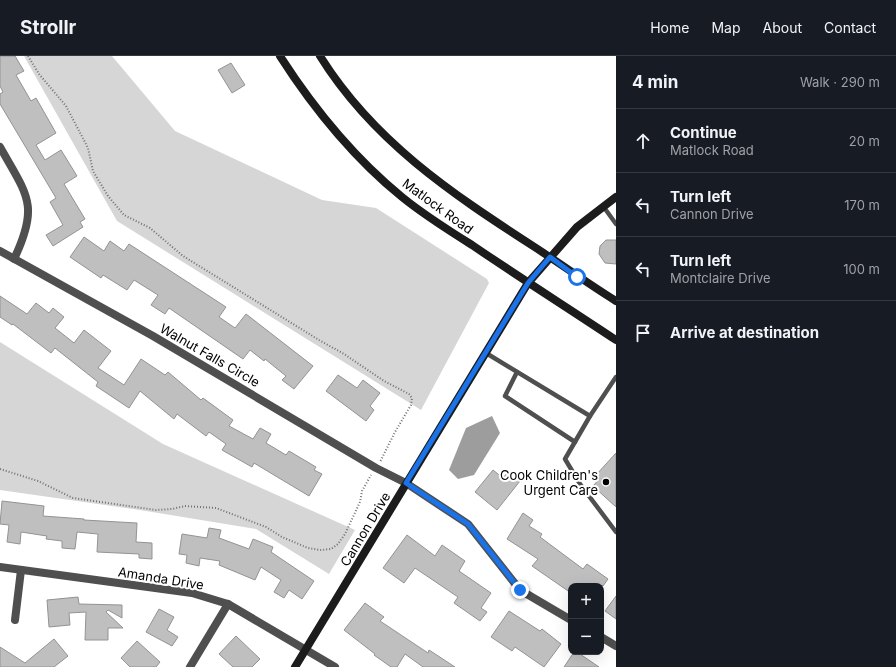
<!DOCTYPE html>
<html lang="en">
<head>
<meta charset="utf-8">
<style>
  :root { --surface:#171b24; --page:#242831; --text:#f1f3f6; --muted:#9ea1a6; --line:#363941 }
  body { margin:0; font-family:Inter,sans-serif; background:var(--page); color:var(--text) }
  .controls { position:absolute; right:12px; bottom:12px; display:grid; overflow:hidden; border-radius:8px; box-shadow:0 4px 16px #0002 }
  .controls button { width:36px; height:36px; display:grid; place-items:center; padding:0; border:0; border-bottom:1px solid var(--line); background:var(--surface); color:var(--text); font:20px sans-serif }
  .stop { position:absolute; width:12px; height:12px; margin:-9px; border:3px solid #1a73e8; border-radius:50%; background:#fff }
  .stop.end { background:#1a73e8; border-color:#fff; box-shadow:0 1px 4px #0008 }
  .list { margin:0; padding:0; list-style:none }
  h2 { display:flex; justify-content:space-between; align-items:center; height:52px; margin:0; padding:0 16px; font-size:17px }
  h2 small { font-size:13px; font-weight:400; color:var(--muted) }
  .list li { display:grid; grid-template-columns:26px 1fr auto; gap:12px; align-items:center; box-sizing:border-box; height:64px; padding:0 16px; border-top:1px solid var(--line) }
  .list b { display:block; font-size:15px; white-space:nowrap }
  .list p { margin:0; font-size:13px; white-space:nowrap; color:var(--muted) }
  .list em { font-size:13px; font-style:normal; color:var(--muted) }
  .icon { flex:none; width:22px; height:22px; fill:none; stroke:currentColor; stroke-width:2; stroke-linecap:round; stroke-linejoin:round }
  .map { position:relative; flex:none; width:616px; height:611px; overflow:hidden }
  header { display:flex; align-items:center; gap:24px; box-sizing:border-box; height:56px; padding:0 20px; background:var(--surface); border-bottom:1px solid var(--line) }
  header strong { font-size:19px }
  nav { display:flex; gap:22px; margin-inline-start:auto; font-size:14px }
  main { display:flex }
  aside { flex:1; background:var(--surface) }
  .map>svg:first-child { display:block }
  .green { fill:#d6d6d6 }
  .water { fill:#9d9d9d }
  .building { fill:#bfbfbf; stroke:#939393 }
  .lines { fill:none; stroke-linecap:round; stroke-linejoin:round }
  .path { stroke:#717171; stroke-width:2; stroke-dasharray:1 2; stroke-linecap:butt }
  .lane { stroke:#4f4f4f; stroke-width:4.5 }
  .street { stroke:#4f4f4f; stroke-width:8 }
  .secondary { stroke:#1c1c1c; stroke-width:8 }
  .route { stroke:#1a73e8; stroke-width:5 }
  .poi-dot { fill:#000; stroke:#fff; stroke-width:1.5 }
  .labels { text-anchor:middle; stroke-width:4; stroke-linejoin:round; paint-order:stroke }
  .street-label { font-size:13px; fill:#000; stroke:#fff }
  .poi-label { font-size:13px; fill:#000; stroke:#fff; text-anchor:end }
</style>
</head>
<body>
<header>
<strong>Strollr</strong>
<nav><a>Home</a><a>Map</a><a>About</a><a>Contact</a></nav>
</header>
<main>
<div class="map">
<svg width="616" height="611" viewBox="0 0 616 611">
  <rect width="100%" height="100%" fill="#fff"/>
  <g class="green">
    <path d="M24,0h88l63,75 147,69 54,8 111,71 2,4 -68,127 -304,-189z"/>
    <path d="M0,286l163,102 192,86 -26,44 -73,-45 -116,-19 -140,-20z"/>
  </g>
  <path class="water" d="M492,360l8,17 -26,42 -16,4 -9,-9 17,-42z"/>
  <g class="building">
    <path d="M0,0h15l9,15 -8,4 15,26 5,-3 20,35 -20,12 9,15 16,-10 16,26 -13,8 21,35 -5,3 3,5 -30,19 -7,-11 17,-10 -13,-23 6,-4 -56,-94v-10l3,-2 -3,-6z"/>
    <path d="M231,7l14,22 -13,8 -14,-23z"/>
    <path d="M84,181l20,14 6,-10 14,10 5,-7 97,63 -7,10 16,11 11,-14 67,52 -19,23 -12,-9 4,-4 -21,-17 -1,2 -14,-11 -7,9 -74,-51 -4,6 -14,-9 7,-10 -24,-15 -7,10 -24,-15 -2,3 -31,-21z"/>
    <path d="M606,184h10v24l-11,-1 -6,-9 1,-8z"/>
    <path d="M0,240l27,18 9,-11 13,10 4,-5 11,9 -9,11 19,15 10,-13 27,21 -13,17 26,17 17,-26 24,16 3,-3 33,28 2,-2 30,22 -4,6 24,13 7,-11 11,6 -5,9 20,12 3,-4 27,16 -2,3 8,4 -13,22 -55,-33 -2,4 -30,-17 4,-6 -17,-12 -3,4 -29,-22 -3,5 -34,-28 -11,17 -33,-22 2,-4 -43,-34 -4,5 -38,-29 -1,1 -12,-8z"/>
    <path d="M338,319l19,13 6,-8 17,13 -10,13 4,4 -8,11 -40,-30z"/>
    <path d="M616,397v54l-23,-21 7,-8 -4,-3z"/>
    <path d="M493,414l10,8 5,-6 12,9 -23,29 -22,-18z"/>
    <path d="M2,445l42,5 -1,10 41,3v1l53,3 -1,19 16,1v16l-13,-1v-4l-42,-2 1,-18 -21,-2 -2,17 -13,-1v-7l-16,-2 1,-3 -26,-4 -1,12 -13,-2 2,-17 -9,-1z"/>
    <path d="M523,457l10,7 -4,6 13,8 -2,3 43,32 4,-5 21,15 -5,7h-32v7l-39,-27 6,-7 -31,-20z"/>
    <path d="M209,472l12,2 -2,8 30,11 4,-10 20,8 -2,5 43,29 -12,18 -13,-9 -5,8 -10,-6 7,-12 -20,-13 -6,13 -36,-15 1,-4 -20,-3 -1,8 -13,-3 1,-8 -8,-1 3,-20 25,4z"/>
    <path d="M407,479l28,21 7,-11 23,16 -6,10 32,22 -10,15 6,4 -7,9 -26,-18 4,-6 -43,-29 -11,15 -21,-15z"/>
    <path d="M616,540v23l-11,-8z"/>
    <path d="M78,541l1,7 43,1v13l-14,-8 -2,2 17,16h-15v12h-23l1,-28 -17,1 1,12 -21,2 -2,-27z"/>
    <path d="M365,547l19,14 -4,4 48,32 1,-3 26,17h-32l-18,-13 -8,13h-6l-17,-12 1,-1 -31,-24z"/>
    <path d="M159,553l15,8 -7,13 11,7 -6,9 -26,-14z"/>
    <path d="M509,555l31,20 2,-2 19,15 -17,23 -29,-20 -3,4 -21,-14z"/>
    <path d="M236,580l24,23 -8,8h-19l-14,-13z"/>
    <path d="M54,583l14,17 -14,11h-54v-20l25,16z"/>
    <path d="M137,585l23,21 -4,5h-26l-9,-9z"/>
    <path d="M574,596h3l22,15h-35z"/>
  </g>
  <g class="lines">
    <g class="path">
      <path d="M28,0l11,18 27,32 22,42 5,23 15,25 16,19 26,13 33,28 136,84 25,14 40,27 25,13 3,4 -1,7 -16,27 -15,30"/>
      <path d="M0,413l38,12 35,17 83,12 16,-1 13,-3 31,2 50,19 16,10 26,11 12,2 11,-1 7,-5 7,-10 15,-32 2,-11 9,-16"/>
    </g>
    <g class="lane">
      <path d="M603,150l13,18"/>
      <path d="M486,297l104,63 26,-39"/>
      <path d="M517,316l-12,24 70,46"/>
      <path d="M590,360l-25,43 15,25 36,48"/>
    </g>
    <g class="street">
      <path d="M0,91c27,48 40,58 14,112"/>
      <path d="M0,195l153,85 223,132 30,15 62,41 52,66 51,30"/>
      <path d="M0,511l192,26 36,11 107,63"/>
      <path d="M15,564l6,-50"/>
      <path d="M601,581l15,9"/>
      <path d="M190,611l38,-63"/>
    </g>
    <g class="secondary">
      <path d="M280,0c34,53 73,101 122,141 22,18 46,33 70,48 47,32 96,63 144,95"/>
      <path d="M320,0c53,85 131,137 213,190 28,18 54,37 83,55"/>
      <path d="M295,611l233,-384 49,-56 39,-30"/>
    </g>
  </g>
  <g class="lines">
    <path class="route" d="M520,534l-52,-66 -62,-41 122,-200 22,-26 27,20"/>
  </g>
  <circle class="poi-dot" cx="606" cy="426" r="4"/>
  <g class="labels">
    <g class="street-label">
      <text transform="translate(438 150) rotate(36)" y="5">Matlock Road</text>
      <text transform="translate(210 299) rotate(30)" y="5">Walnut Falls Circle</text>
      <text transform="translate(365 473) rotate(-59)" y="5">Cannon Drive</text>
      <text transform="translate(161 522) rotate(9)" y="5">Amanda Drive</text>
    </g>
    <g class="poi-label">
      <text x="598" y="424">Cook Children's<tspan x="598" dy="15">Urgent Care</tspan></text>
    </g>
  </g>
</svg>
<div class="controls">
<button>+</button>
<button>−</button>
</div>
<div class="stop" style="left:577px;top:221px"></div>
<div class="stop end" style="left:520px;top:534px"></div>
</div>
<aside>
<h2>4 min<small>Walk · 290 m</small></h2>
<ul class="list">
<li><svg class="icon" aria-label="ahead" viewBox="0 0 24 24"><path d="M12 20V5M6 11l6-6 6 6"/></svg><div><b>Continue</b><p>Matlock Road</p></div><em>20 m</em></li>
<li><svg class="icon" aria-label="left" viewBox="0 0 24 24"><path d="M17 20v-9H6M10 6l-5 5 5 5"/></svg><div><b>Turn left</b><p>Cannon Drive</p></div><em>170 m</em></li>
<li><svg class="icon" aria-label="left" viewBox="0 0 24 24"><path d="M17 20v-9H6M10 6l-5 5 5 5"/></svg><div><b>Turn left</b><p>Montclaire Drive</p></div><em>100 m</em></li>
<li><svg class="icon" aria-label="arrive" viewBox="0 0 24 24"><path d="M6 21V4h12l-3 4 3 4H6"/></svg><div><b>Arrive at destination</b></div></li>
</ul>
</aside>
</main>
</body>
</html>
